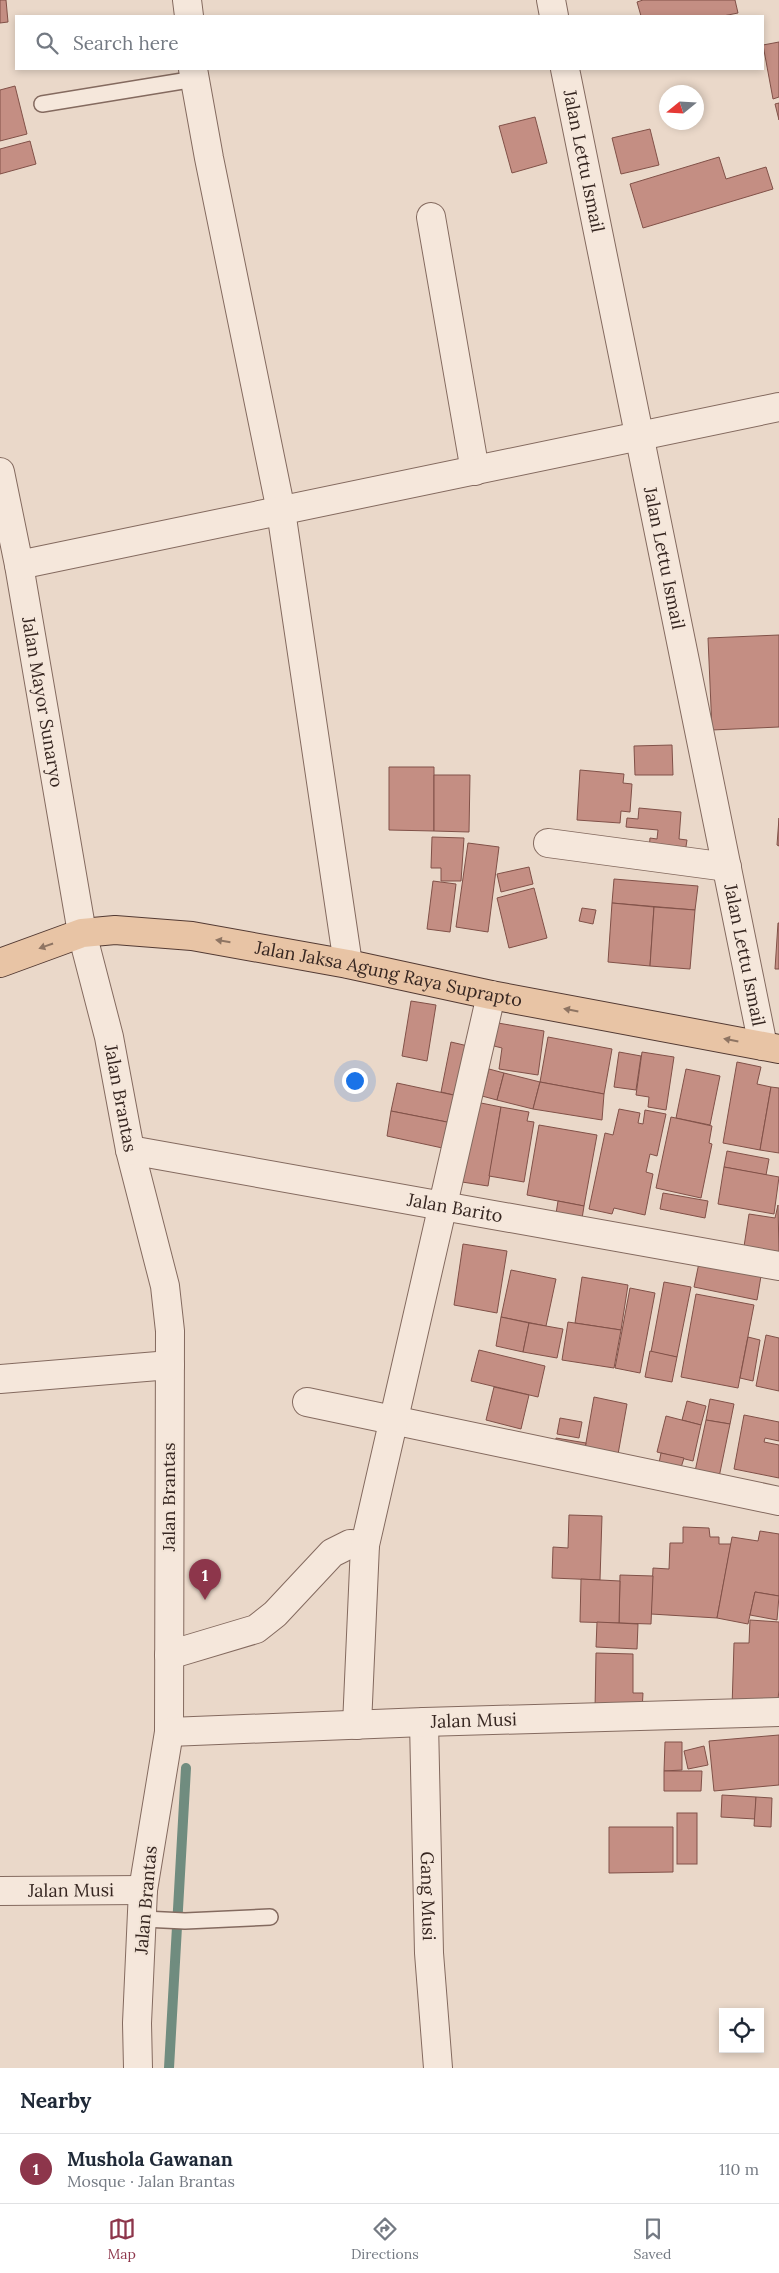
<!DOCTYPE html>
<html lang="en">
<head>
<meta charset="utf-8">
<style>
  :root { --surface:#fff; --page:#f2f2f3; --text:#1f2937; --muted:#747a83; --line:#e0e1e3; --accent:#8d364b }
  body { margin:0; font-family:Lora,serif; background:var(--page); color:var(--text) }
  .controls { position:absolute; right:15px; bottom:15px; display:grid; overflow:hidden; border-radius:0px; box-shadow:0 2px 8px #0003 }
  .controls button { width:45px; height:45px; display:grid; place-items:center; padding:0; border:0; border-bottom:1px solid var(--line); background:var(--surface); color:var(--text); font:25px sans-serif }
  .compass { position:absolute; left:659px; top:85px; width:45px; height:45px; border-radius:50%; background:var(--surface); box-shadow:0 2px 8px #0003; rotate:252deg }
  .you { position:absolute; left:354px; top:1080px; width:18px; height:18px; margin:-12px; border:4px solid #fff; border-radius:50%; background:#1a73e8; box-shadow:0 0 0 8px #1a73e833 }
  .badge { display:grid; place-items:center; width:32px; height:32px; border-radius:50%; background:var(--accent); color:#fff; font-size:16px; font-weight:700 }
  .pin { position:absolute; translate:-50% -41px; filter:drop-shadow(0 1px 2px #0008) }
  .pin::after { content:''; position:absolute; top:26px; width:18px; height:15px; background:inherit; clip-path:polygon(0 0,100% 0,50% 100%) }
  .list { margin:0; padding:0; list-style:none }
  h2 { display:flex; justify-content:space-between; align-items:center; height:65px; margin:0; padding:0 20px; font-size:21px }
  h2 small { font-size:16px; font-weight:400; color:var(--muted) }
  .list li { display:grid; grid-template-columns:32px 1fr auto; gap:15px; align-items:center; box-sizing:border-box; height:70px; padding:0 20px; border-top:1px solid var(--line) }
  .list b { display:block; font-size:19px; white-space:nowrap }
  .list p { margin:0; font-size:16px; white-space:nowrap; color:var(--muted) }
  .list em { font-size:16px; font-style:normal; color:var(--muted) }
  .icon { flex:none; width:28px; height:28px; fill:none; stroke:currentColor; stroke-width:2; stroke-linecap:round; stroke-linejoin:round }
  .map { position:relative; flex:none; width:779px; height:2068px; overflow:hidden }
  .search { position:absolute; background:var(--surface); box-shadow:0 2px 8px #0003; left:15px; right:15px; top:15px; height:55px; display:flex; align-items:center; gap:12px; box-sizing:border-box; padding:0 18px; border-radius:0px; color:var(--muted); font-size:19px }
  .sheet { height:135px; background:var(--surface) }
  nav { display:flex; justify-content:space-around; align-items:center; box-sizing:border-box; height:70px; border-top:1px solid var(--line); background:var(--surface); font-size:14px; color:var(--muted) }
  nav a { display:grid; justify-items:center; gap:2px }
  nav .on { color:var(--accent) }
  .map>svg:first-child { display:block }
  .lines { fill:none; stroke-linecap:round; stroke-linejoin:round }
  .stream { stroke:#708c7f; stroke-width:10 }
  .building { fill:#c48e83; stroke:#815148 }
  .service-casing { stroke:#846a5f; stroke-width:18 }
  .minor-casing { stroke:#846a5f; stroke-width:30 }
  .primary-casing { stroke:#533a33; stroke-width:30 }
  .service { stroke:#f5e7db; stroke-width:15 }
  .minor { stroke:#f5e7db; stroke-width:28 }
  .primary { stroke:#e8c4a5; stroke-width:28 }
  .oneway { fill:#8f7563 }
  .labels { text-anchor:middle; stroke-width:4; stroke-linejoin:round; paint-order:stroke }
  .street-label { font-size:18px; fill:#362621; stroke:#f2e4d7 }
</style>
</head>
<body>
<div class="map">
<svg width="779" height="2068" viewBox="0 0 779 2068">
  <rect width="100%" height="100%" fill="#ead8c9"/>
  <g class="lines">
    <path class="stream" d="M169,2068l17,-300"/>
  </g>
  <g class="building">
    <path d="M0,0h6l2,22 -8,1z"/>
    <path d="M643,0h92l3,13 -15,3h-82l-4,-14z"/>
    <path d="M779,42v55l-6,2 -10,-54z"/>
    <path d="M15,86l12,48 -27,7v-51z"/>
    <path d="M779,103v17l-4,-16z"/>
    <path d="M535,117l12,46 -35,10 -13,-47z"/>
    <path d="M650,129l9,36 -38,9 -9,-36z"/>
    <path d="M30,141l6,23 -36,10v-25z"/>
    <path d="M719,157l7,22 40,-12 7,22 -130,39 -13,-44z"/>
    <path d="M779,635v92l-67,3 -4,-92z"/>
    <path d="M672,745l1,30h-38l-1,-29z"/>
    <path d="M389,767h45v64l-45,-1z"/>
    <path d="M580,770l44,4 -1,9 9,1 -2,28 -9,-1 -1,12 -43,-3z"/>
    <path d="M434,775h36l-1,57 -35,-1z"/>
    <path d="M639,808l42,4 -2,27 8,1 -2,13 -36,-3 1,-12 7,1 1,-9 -32,-3 1,-9 11,1z"/>
    <path d="M779,818v28l-2,-1z"/>
    <path d="M432,837l32,1 -3,43h-20v-13h-10z"/>
    <path d="M468,843l31,4 -11,85 -32,-5z"/>
    <path d="M529,867l4,17 -32,8 -4,-18z"/>
    <path d="M614,879l84,7 -3,24 -83,-7z"/>
    <path d="M433,881l23,3 -6,48 -23,-3z"/>
    <path d="M534,888l13,50 -38,10 -12,-50z"/>
    <path d="M612,903l42,4 -4,59 -42,-4z"/>
    <path d="M654,907l41,3 -5,59 -40,-3z"/>
    <path d="M582,908l14,2 -3,14 -14,-3z"/>
    <path d="M778,923h1v46h-4z"/>
    <path d="M411,1001l25,4 -9,56 -25,-5z"/>
    <path d="M498,1023l46,8 -6,44 -39,-6 3,-21 -8,-2z"/>
    <path d="M548,1037l64,12 -8,45 -64,-12z"/>
    <path d="M451,1042l17,4 -10,50 -17,-4z"/>
    <path d="M619,1052l22,4 -5,34 -22,-3z"/>
    <path d="M642,1052l32,5 -8,53 -18,-3 1,-10 -13,-2z"/>
    <path d="M737,1062l24,5 -4,17 14,3 -11,63 -37,-7z"/>
    <path d="M489,1069l15,4 -7,27 -15,-4z"/>
    <path d="M686,1069l34,7 -10,49 -34,-7z"/>
    <path d="M504,1073l36,9 -7,27 -36,-9z"/>
    <path d="M540,1082l64,12 -2,26 -69,-11z"/>
    <path d="M397,1083l61,13 -6,27 -61,-12z"/>
    <path d="M771,1087l8,1v65l-19,-3z"/>
    <path d="M476,1102l25,5 -13,79 -26,-4z"/>
    <path d="M501,1107l28,5 -2,9 7,1 -10,60 -35,-6z"/>
    <path d="M619,1109l21,4 -2,10 5,1 2,-14 21,4 -9,42 -7,-2 -4,18 7,2 -8,41 -31,-7 -2,6 -23,-5 16,-76 8,2z"/>
    <path d="M391,1111l61,12 -5,26 -60,-13z"/>
    <path d="M671,1117l41,9 -3,17 3,1 -11,54 -45,-10z"/>
    <path d="M539,1125l58,10 -13,71 -57,-11z"/>
    <path d="M727,1151l42,8 -3,16 -42,-8z"/>
    <path d="M724,1167l55,10 -5,37 -56,-10z"/>
    <path d="M663,1193l45,8 -3,17 -45,-9z"/>
    <path d="M558,1201l26,5 -3,19 -26,-5z"/>
    <path d="M778,1205l1,47 -13,-2 -1,7 -22,-4 6,-39 26,4z"/>
    <path d="M463,1244l44,7 -10,62 -43,-8z"/>
    <path d="M700,1258l62,12 -5,30 -63,-13z"/>
    <path d="M511,1270l45,9 -10,47 -45,-9z"/>
    <path d="M582,1277l46,8 -7,45 -46,-7z"/>
    <path d="M664,1282l27,5 -14,70 -26,-5z"/>
    <path d="M630,1288l25,5 -15,80 -25,-5z"/>
    <path d="M696,1294l58,11 -16,83 -57,-11z"/>
    <path d="M501,1317l28,6 -6,29 -27,-6z"/>
    <path d="M568,1322l53,8 -7,38 -52,-8z"/>
    <path d="M529,1323l34,6 -6,29 -34,-6z"/>
    <path d="M766,1335l13,3v53l-23,-5z"/>
    <path d="M748,1337l12,3 -7,41 -13,-3z"/>
    <path d="M479,1350l66,16 -7,31 -67,-16z"/>
    <path d="M650,1351l27,6 -5,25 -27,-5z"/>
    <path d="M494,1387l35,8 -8,34 -35,-9z"/>
    <path d="M594,1397l33,7 -10,56 -33,-6z"/>
    <path d="M710,1399l24,5 -4,20 -24,-4z"/>
    <path d="M687,1401l19,5 -5,19 -19,-5z"/>
    <path d="M744,1415l35,7v19l-14,-3 -1,4 15,3v33l-45,-9z"/>
    <path d="M666,1416l35,9 -8,36 -36,-9z"/>
    <path d="M560,1418l22,4 -3,16 -22,-4z"/>
    <path d="M706,1420l24,4 -12,58 -24,-6z"/>
    <path d="M556,1438l30,5 -3,15 -30,-6z"/>
    <path d="M661,1453l23,5 -5,16 -21,-6z"/>
    <path d="M569,1515l33,1 -2,64 -48,-2 1,-31 15,1z"/>
    <path d="M683,1527l26,1 1,9h9v7h12l-14,74 -66,-4 2,-46 16,1 1,-26h13z"/>
    <path d="M760,1531l19,3v62l-24,-4 -7,32 -31,-6 15,-81 26,4z"/>
    <path d="M620,1575l33,1 -2,48 -32,-1z"/>
    <path d="M581,1579l39,2 -1,42 -39,-1z"/>
    <path d="M755,1592l24,4 -2,24 -27,-5z"/>
    <path d="M750,1620l29,2v68l-2,19 -45,-1 2,-65h15z"/>
    <path d="M597,1622l41,2 -1,25 -41,-2z"/>
    <path d="M596,1653l37,1v39h10l-1,18 -47,-1z"/>
    <path d="M779,1735v50l-65,6 -5,-50z"/>
    <path d="M665,1742h17v28l-18,1z"/>
    <path d="M704,1746l4,19 -20,4 -4,-18z"/>
    <path d="M664,1771h38l-1,20h-37z"/>
    <path d="M722,1795l34,2 -1,22 -34,-2z"/>
    <path d="M756,1797l16,1 -1,29 -17,-1z"/>
    <rect x="677" y="1813" width="20" height="51"/>
    <path d="M609,1827h64v45l-64,1z"/>
  </g>
  <g class="lines">
    <g class="service-casing">
      <g id="service">
        <path d="M42,104l153,-25"/>
        <path d="M143,1919l42,2 85,-4"/>
      </g>
    </g>
    <g class="minor-casing">
      <g id="minor">
        <path d="M187,0l2,16"/>
        <path d="M551,0l3,16"/>
        <path d="M193,69l16,89 72,353 67,453"/>
        <path id="s1" d="M565,69l198,977"/>
        <path d="M431,217l44,254"/>
        <path id="s2" d="M0,472l19,93 63,368 27,104 21,113 35,136 5,45 -1,401 -26,158 -6,133 1,45"/>
        <path d="M19,565l760,-158"/>
        <path d="M548,843l179,24"/>
        <path id="s3" d="M130,1150l649,116"/>
        <path d="M0,1379l170,-14"/>
        <path d="M307,1402l472,99"/>
        <path d="M169,1655l87,-26 19,-15 57,-61 18,-9 15,1"/>
        <path id="s4" d="M424,1722l5,231 9,115"/>
        <path d="M357,1725l8,-180 126,-550"/>
        <path id="s5" d="M169,1732l255,-10 355,-10"/>
        <path id="s6" d="M0,1891l143,-1"/>
      </g>
    </g>
    <g class="primary-casing">
      <g id="primary">
        <path id="s7" d="M0,963l82,-30 33,-3 77,6 156,28 143,31 288,54"/>
      </g>
    </g>
    <use href="#service" class="service"/>
    <use href="#minor" class="minor"/>
    <use href="#primary" class="primary"/>
  </g>
  <defs><path id="oneway-solid" d="M-6-.8H1V-3.2L6.5 0L1 3.2V.8H-6Z" transform="scale(1.25)"/></defs>
  <g class="oneway">
    <use href="#oneway-solid" transform="translate(223 941) rotate(-171)"/>
    <use href="#oneway-solid" transform="translate(46 946) rotate(161)"/>
    <use href="#oneway-solid" transform="translate(571 1010) rotate(-169)"/>
    <use href="#oneway-solid" transform="translate(731 1040) rotate(-169)"/>
  </g>
  <g class="labels">
    <g class="street-label">
      <text dy="6" stroke="none"><textPath href="#s1" startOffset="94">Jalan Lettu Ismail</textPath></text>
      <text dy="6" stroke="none"><textPath href="#s1" startOffset="499">Jalan Lettu Ismail</textPath></text>
      <text dy="6" stroke="none"><textPath href="#s2" startOffset="234">Jalan Mayor Sunaryo</textPath></text>
      <text dy="6" stroke="none"><textPath href="#s1" startOffset="904">Jalan Lettu Ismail</textPath></text>
      <text dy="6" stroke="none"><textPath href="#s7" startOffset="398">Jalan Jaksa Agung Raya Suprapto</textPath></text>
      <text dy="6" stroke="none"><textPath href="#s2" startOffset="638">Jalan Brantas</textPath></text>
      <text dy="6" stroke="none"><textPath href="#s3" startOffset="330">Jalan Barito</textPath></text>
      <text transform="translate(169 1497) rotate(-90)" y="6">Jalan Brantas</text>
      <text dy="6" stroke="none"><textPath href="#s5" startOffset="305">Jalan Musi</textPath></text>
      <text dy="6" stroke="none"><textPath href="#s6" startOffset="71">Jalan Musi</textPath></text>
      <text dy="6" stroke="none"><textPath href="#s4" startOffset="174">Gang Musi</textPath></text>
      <text transform="translate(146 1900) rotate(-85)" y="6">Jalan Brantas</text>
    </g>
  </g>
</svg>
<div class="controls">
<button><svg class="icon" aria-label="locate" viewBox="0 0 24 24"><circle cx="12" cy="12" r="6"/><path d="M12 2v4M12 18v4M2 12h4M18 12h4"/></svg></button>
</div>
<svg class="compass" viewBox="-18 -18 36 36"><path d="M0-13l5 13h-10z" fill="#e53935"/><path d="M0 13l5-13h-10z" fill="#747a83"/></svg>
<div class="you"></div>
<div class="pin badge" style="left:205px;top:1600px">1</div>
<div class="search"><svg class="icon" aria-label="search" viewBox="0 0 24 24"><circle cx="10" cy="10" r="6"/><path d="M15 15l6 6"/></svg>Search here</div>
</div>
<section class="sheet">
<h2>Nearby<small></small></h2>
<ul class="list">
<li><span class="badge">1</span><div><b>Mushola Gawanan</b><p>Mosque · Jalan Brantas</p></div><em>110 m</em></li>
</ul>
</section>
<nav>
<a class="on"><svg class="icon" aria-label="map" viewBox="0 0 24 24"><path d="M3 6l6-2 6 2 6-2v14l-6 2-6-2-6 2zM9 4v14M15 6v14"/></svg>Map</a>
<a><svg class="icon" aria-label="directions" viewBox="0 0 24 24"><path d="M12 3l9 9-9 9-9-9zM9 14v-3h6M13 9l2 2-2 2"/></svg>Directions</a>
<a><svg class="icon" aria-label="saved" viewBox="0 0 24 24"><path d="M7 4h10v16l-5-4-5 4z"/></svg>Saved</a>
</nav>
</body>
</html>
